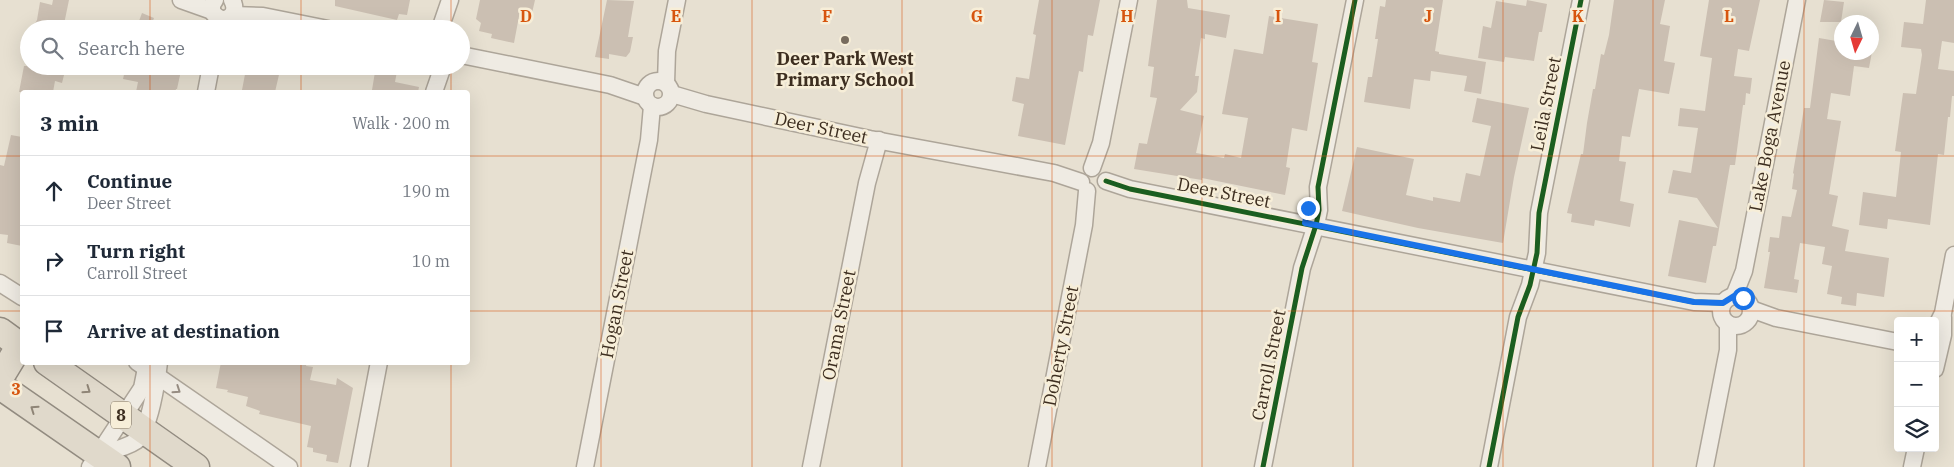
<!DOCTYPE html>
<html lang="en">
<head>
<meta charset="utf-8">
<style>
  :root { --surface:#fff; --page:#f6f6f7; --text:#1f2937; --muted:#747a83; --line:#e0e1e3 }
  body { margin:0; font-family:"IBM Plex Serif",serif; background:var(--page); color:var(--text) }
  .controls { position:absolute; right:15px; bottom:15px; display:grid; overflow:hidden; border-radius:5px; box-shadow:0 5px 20px #0002 }
  .controls button { width:45px; height:45px; display:grid; place-items:center; padding:0; border:0; border-bottom:1px solid var(--line); background:var(--surface); color:var(--text); font:25px sans-serif }
  .compass { position:absolute; left:1834px; top:15px; width:45px; height:45px; border-radius:50%; background:var(--surface); box-shadow:0 5px 20px #0002; rotate:185deg }
  .stop { position:absolute; width:15px; height:15px; margin:-11px; border:4px solid #1a73e8; border-radius:50%; background:#fff }
  .stop.end { background:#1a73e8; border-color:#fff; box-shadow:0 1px 5px #0008 }
  .list { margin:0; padding:0; list-style:none }
  h2 { display:flex; justify-content:space-between; align-items:center; height:65px; margin:0; padding:0 20px; font-size:21px }
  h2 small { font-size:16px; font-weight:400; color:var(--muted) }
  .list li { display:grid; grid-template-columns:32px 1fr auto; gap:15px; align-items:center; box-sizing:border-box; height:70px; padding:0 20px; border-top:1px solid var(--line) }
  .list b { display:block; font-size:19px; white-space:nowrap }
  .list p { margin:0; font-size:16px; white-space:nowrap; color:var(--muted) }
  .list em { font-size:16px; font-style:normal; color:var(--muted) }
  .icon { flex:none; width:28px; height:28px; fill:none; stroke:currentColor; stroke-width:2; stroke-linecap:round; stroke-linejoin:round }
  .map { position:relative; flex:none; width:1954px; height:467px; overflow:hidden }
  .search { position:absolute; background:var(--surface); box-shadow:0 5px 20px #0002; left:20px; top:20px; width:450px; height:55px; display:flex; align-items:center; gap:12px; box-sizing:border-box; padding:0 18px; border-radius:28px; color:var(--muted); font-size:19px }
  .panel { position:absolute; background:var(--surface); box-shadow:0 5px 20px #0002; left:20px; top:90px; width:450px; height:275px; border-radius:5px }
  .map>svg:first-child { display:block }
  .building { fill:#cbbfb2 }
  .lines { fill:none; stroke-linecap:round; stroke-linejoin:round }
  .minor-casing { stroke:#ada599; stroke-width:19 }
  .trunk-casing { stroke:#928b80; stroke-width:29 }
  .minor { stroke:#efebe3; stroke-width:16 }
  .trunk { stroke:#e0d9cb; stroke-width:26 }
  .cycleway-casing { stroke:#f7eed8; stroke-width:8 }
  .cycleway { stroke:#1b5e20; stroke-width:5 }
  .oneway { stroke:#8e8476 }
  .oneway2 { stroke:#968c82 }
  .route { stroke:#1a73e8; stroke-width:6 }
  .grid { fill:none; stroke:#d7550e; stroke-width:1; stroke-opacity:0.55 }
  .poi-dot { fill:#786c5e; stroke:#f7eed8; stroke-width:2 }
  .labels { text-anchor:middle; stroke-width:5; stroke-linejoin:round; paint-order:stroke }
  .shield { fill:#f7eed8; stroke:#756857; stroke-width:1 }
  .shield-label { font-size:16px; font-weight:bold; fill:#3d2e20 }
  .poi-label { font-size:18px; font-weight:bold; fill:#3d2e20; stroke:#f7eed8 }
  .street-label { font-size:18px; fill:#3d2e20; stroke:#f7eed8 }
  .grid-label { font-size:16px; text-anchor:middle; font-weight:bold; fill:#d7550e; stroke:#f7eed8; stroke-width:5; stroke-linejoin:round; paint-order:stroke }
</style>
</head>
<body>
<div class="map">
<svg width="1954" height="467" viewBox="0 0 1954 467">
  <rect width="100%" height="100%" fill="#e7e0d1"/>
  <g class="building">
    <path d="M53,0h16l-6,29h-31l5,-9 3,-18 12,3z"/>
    <path d="M335,0h75l-3,15 -8,-1 -2,6 -62,-14z"/>
    <path d="M480,0h55l-3,13 -12,-2 -6,32 -23,-5 1,-4 -13,-3 2,-8 -5,-4z"/>
    <path d="M607,0l27,1 -6,36h5l-3,15 -4,5 -17,-3v5l-14,-2z"/>
    <path d="M1039,0h61l-7,36 -5,-1 -5,37 -4,-1 -14,74 -47,-9 6,-32 -12,-3 4,-24 13,2 7,-44 -3,-1z"/>
    <path d="M1157,0h30l1,8 42,7 -4,23 -21,-4v5l-4,-1 -6,38h4l-2,16 -17,18 24,6 -8,37 28,5 1,-4 16,4 7,-40 -26,-4 12,-65 29,5 6,-38 49,8 -6,38 6,1 -11,68 -15,-3 -6,39 4,1 -5,27 -83,-17v2l-68,-11 5,-26 8,1 10,-46 -7,-1 4,-30 -6,-1z"/>
    <path d="M1386,0h57l-8,51 4,1v2l47,8 -5,32 -17,-3 3,-15 -36,-5 -1,10 -16,-2 -4,30 -46,-7 4,-25h4l6,-38h-3l5,-33 5,1z"/>
    <path d="M1527,0l20,4 -5,28h-3l-5,29 -29,-4 -1,5 -26,-4 5,-32 8,2 5,-27 30,5z"/>
    <path d="M1614,0h51l-5,24 10,2 -6,35 11,2 -6,31 -30,-5 -9,48 -8,-1 -3,25 7,1 -6,39 14,3 -4,23 -35,-7 -1,6 -23,-4 1,-8 -5,-1 14,-59h2l4,-31 6,-34h2l6,-35 3,1 5,-20z"/>
    <path d="M1709,0h51l-11,51 -11,-2 -4,27 18,2 -2,16 -4,-1 -1,12h-2l-8,60h-5l-14,81h-3l-7,37 -38,-7 11,-56 39,8 -21,-30 -29,-5 5,-23 18,3 7,-45 -20,-2 2,-18 25,3 7,-53 -12,-2z"/>
    <path d="M1824,0l20,2 -3,20h-21z"/>
    <path d="M1926,0h28v43l-12,-2 -4,28 16,2v25h-2l-2,21h-2l-4,38 -6,-1 -8,71 -42,-6 -1,10 -28,-4 4,-33 33,5 5,-45 -6,-1 8,-58 13,1 6,-39 -1,-6 -20,-2 3,-25 19,2z"/>
    <path d="M142,13l12,5 -4,11h-14z"/>
    <path d="M1819,38l23,4v10h30l-3,16 -15,-2 -4,30 -19,-3 -4,26 14,2 -12,73 9,2 -6,30 17,4 -4,21 44,7 -5,39 -27,-4 -1,13 -15,-2 1,-7 -15,-3 5,-28 -10,-2 3,-17 -25,-4 -6,36 5,1 -2,13 -33,-5 6,-36h-2l2,-15 9,1 3,-22 9,1 6,-27 -5,-1 2,-15 -1,-1 11,-65h6z"/>
    <path d="M24,66h16l25,5 -3,12 -7,-2 -2,11h-34z"/>
    <path d="M126,66h56l-5,23h-1l-1,3h-39l2,-10 -15,-3z"/>
    <path d="M254,66h27l-6,26h-19l-14,-2 4,-21 8,2z"/>
    <path d="M376,66h22l-3,16 24,5 -1,5h-31l-15,-2z"/>
    <path d="M1477,98l52,10 -15,69 -11,66 -85,-15 -76,-17 15,-64 57,12 -8,36 27,6v-4l27,5 6,-29 14,3 11,-50 -19,-4z"/>
    <path d="M11,135l11,2v109l-15,-3 1,-8 -8,-1v-69l4,1z"/>
    <path d="M221,362h86l-1,4 7,1 -3,13 26,5 1,-7 16,10 -15,75 -12,-2 1,-6 -14,-3v-4l-6,-1 4,-21 -52,-12 1,-3 -14,-5 2,-9 -21,-5 1,-2 -12,-2z"/>
  </g>
  <g class="lines">
    <g class="minor-casing">
      <g id="minor">
        <path d="M181,0l31,11"/>
        <path d="M215,0l-3,5v6c9,16 29,5 20,-11"/>
        <path d="M233,15l30,1 65,13"/>
        <path d="M440,29l10,-29"/>
        <path d="M461,55l149,30 35,12"/>
        <circle cx="658" cy="94" r="13"/>
        <path d="M666,83l1,-32 10,-51"/>
        <path d="M206,92l5,-26"/>
        <path d="M434,92l9,-26"/>
        <path d="M672,94l34,10 164,35 184,34 27,9"/>
        <path d="M1092,168l9,-25 28,-143"/>
        <path d="M1106,181l24,8 564,113 29,1"/>
        <path d="M0,283l22,14"/>
        <path d="M1734,296l10,-25 53,-271"/>
        <circle cx="1736" cy="311" r="15"/>
        <path d="M1751,309l25,9 122,24"/>
        <path d="M1935,329l8,-16 11,-58"/>
        <path d="M137,362l152,105"/>
        <path d="M1935,369l8,-34v-18"/>
        <path d="M99,454c12,-3 27,-6 37,-13 14,-11 21,-61 23,-79"/>
        <path d="M90,467l52,-79 5,-25"/>
        <path d="M359,467l20,-105"/>
        <path d="M585,467l64,-327 3,-34"/>
        <path d="M811,467l56,-284 12,-43"/>
        <path d="M1037,467l47,-242 3,-34"/>
        <path d="M1263,467l39,-199 14,-43 3,-15 -1,-23 37,-187"/>
        <path d="M1489,467l29,-150 12,-32 7,-32 2,-40 42,-213"/>
        <path d="M1705,467l23,-117v-26"/>
        <path d="M1912,467l4,-19"/>
      </g>
    </g>
    <g class="trunk-casing">
      <g id="trunk">
        <path d="M0,331l22,16"/>
        <path d="M47,362l149,105"/>
        <path d="M0,378l20,-33"/>
        <path d="M0,386l117,81"/>
      </g>
    </g>
    <use href="#minor" class="minor"/>
    <use href="#trunk" class="trunk"/>
    <g class="cycleway-casing">
      <g id="cycleway">
        <path d="M1106,181l24,8 564,113 29,1"/>
        <path d="M1263,467l39,-199 14,-43 3,-15 -1,-23 37,-187"/>
        <path d="M1489,467l29,-150 12,-32 7,-32 2,-40 42,-213"/>
      </g>
    </g>
    <use href="#cycleway" class="cycleway"/>
  </g>
  <defs><path id="oneway-chevron" d="M-2-3.5L2.5 0L-2 3.5" fill="none" stroke-width="1.6" stroke-linecap="round" stroke-linejoin="round" transform="scale(1.25)"/></defs>
  <g class="oneway">
    <use href="#oneway-chevron" transform="translate(87 390) rotate(35)"/>
    <use href="#oneway-chevron" transform="translate(34 409) rotate(-145)"/>
  </g>
  <use class="oneway2" href="#oneway-chevron" transform="translate(177 390) rotate(34)"/>
  <g class="lines">
    <path class="route" d="M1308,208l-3,15 11,2 378,77 29,1 11,-7 9,2"/>
  </g>
  <path class="grid" d="M150,0v29M301,0v29M451,0v29M601,0v467M752,0v467M902,0v467M1052,0v467M1202,0v467M1353,0v467M1503,0v467M1653,0v467M1804,0v467M150,66v26M301,66v26M451,66v26M0,156h22M468,156h1486M0,311h22M468,311h1486M150,362v105M301,362v105M451,362v105"/>
  <circle class="poi-dot" cx="845" cy="40" r="5"/>
  <g class="labels">
    <rect class="shield" x="111" y="401.5" width="20" height="27" rx="4"/>
    <g class="shield-label">
      <text x="121" y="421">8</text>
    </g>
    <g class="poi-label">
      <text x="845" y="65">Deer Park West<tspan x="845" dy="21">Primary School</tspan></text>
    </g>
    <g class="street-label">
      <text transform="translate(1546 104) rotate(-79)" y="6">Leila Street</text>
      <text transform="translate(821 128) rotate(12)" y="6">Deer Street</text>
      <text transform="translate(1770 136) rotate(-79)" y="6">Lake Boga Avenue</text>
      <text transform="translate(1224 193) rotate(11)" y="6">Deer Street</text>
      <text transform="translate(617 304) rotate(-79)" y="6">Hogan Street</text>
      <text transform="translate(839 325) rotate(-79)" y="6">Orama Street</text>
      <text transform="translate(1061 346) rotate(-79)" y="6">Doherty Street</text>
      <text transform="translate(1269 365) rotate(-79)" y="6">Carroll Street</text>
    </g>
  </g>
  <g class="grid-label">
    <text x="526" y="22">D</text>
    <text x="676" y="22">E</text>
    <text x="827" y="22">F</text>
    <text x="977" y="22">G</text>
    <text x="1127" y="22">H</text>
    <text x="1278" y="22">I</text>
    <text x="1428" y="22">J</text>
    <text x="1578" y="22">K</text>
    <text x="1729" y="22">L</text>
    <text x="16" y="395">3</text>
  </g>
</svg>
<div class="controls">
<button>+</button>
<button>−</button>
<button><svg class="icon" aria-label="layers" viewBox="0 0 24 24"><path d="M12 4l9 5-9 5-9-5zM3 14l9 5 9-5"/></svg></button>
</div>
<svg class="compass" viewBox="-18 -18 36 36"><path d="M0-13l5 13h-10z" fill="#e53935"/><path d="M0 13l5-13h-10z" fill="#747a83"/></svg>
<div class="stop" style="left:1743px;top:298px"></div>
<div class="stop end" style="left:1308px;top:208px"></div>
<div class="search"><svg class="icon" aria-label="search" viewBox="0 0 24 24"><circle cx="10" cy="10" r="6"/><path d="M15 15l6 6"/></svg>Search here</div>
<section class="panel">
<h2>3 min<small>Walk · 200 m</small></h2>
<ul class="list">
<li><svg class="icon" aria-label="ahead" viewBox="0 0 24 24"><path d="M12 20V5M6 11l6-6 6 6"/></svg><div><b>Continue</b><p>Deer Street</p></div><em>190 m</em></li>
<li><svg class="icon" aria-label="right" viewBox="0 0 24 24"><path d="M7 20v-9h11M14 6l5 5-5 5"/></svg><div><b>Turn right</b><p>Carroll Street</p></div><em>10 m</em></li>
<li><svg class="icon" aria-label="arrive" viewBox="0 0 24 24"><path d="M6 21V4h12l-3 4 3 4H6"/></svg><div><b>Arrive at destination</b></div></li>
</ul>
</section>
</div>
</body>
</html>
